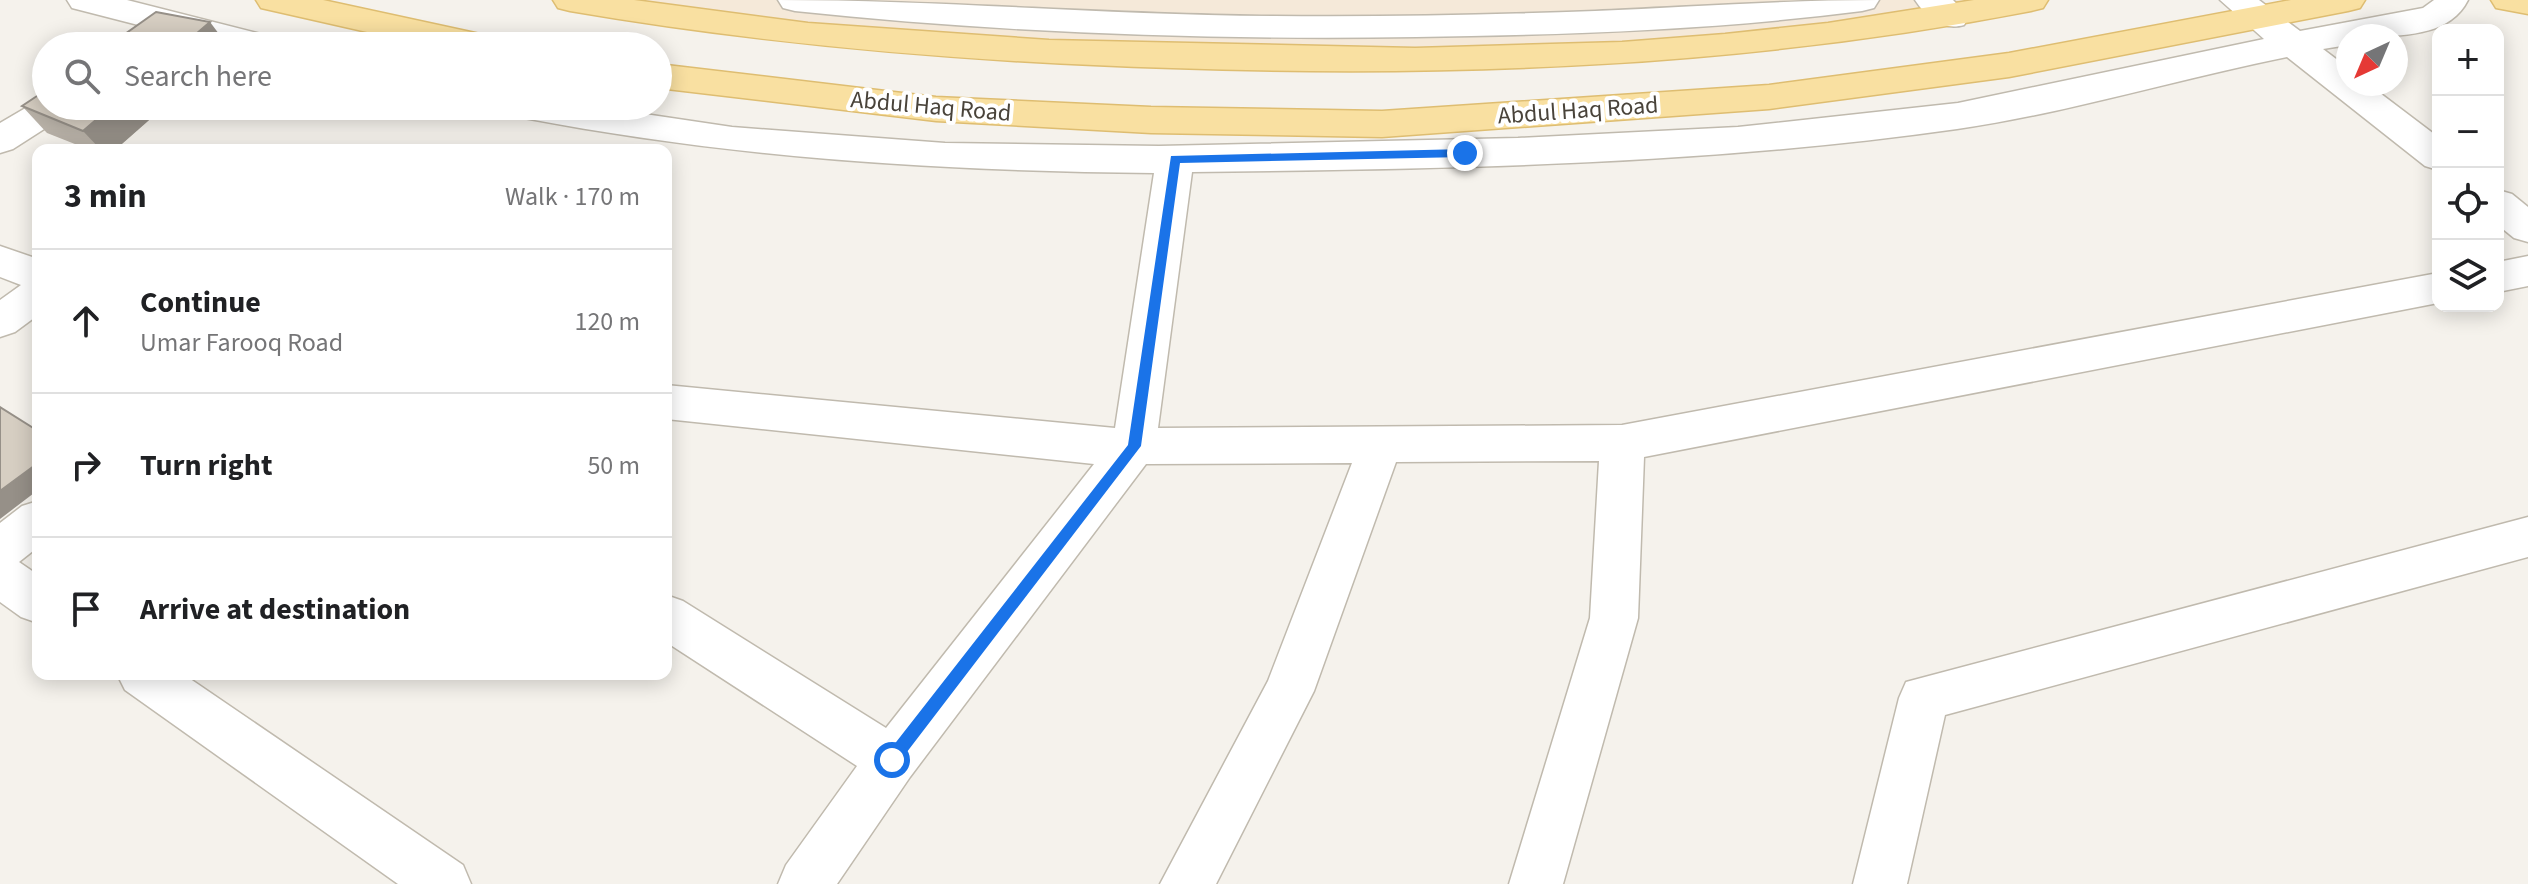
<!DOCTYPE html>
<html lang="en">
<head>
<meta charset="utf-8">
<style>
  :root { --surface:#fff; --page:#f6f6f6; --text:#202124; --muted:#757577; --line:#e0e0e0 }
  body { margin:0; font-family:"Source Sans 3",sans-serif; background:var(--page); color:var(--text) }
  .controls { position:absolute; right:24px; top:24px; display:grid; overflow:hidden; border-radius:16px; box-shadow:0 4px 20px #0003 }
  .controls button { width:72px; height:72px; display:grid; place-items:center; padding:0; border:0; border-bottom:2px solid var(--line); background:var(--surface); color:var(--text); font:40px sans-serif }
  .compass { position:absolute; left:2336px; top:24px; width:72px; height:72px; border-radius:50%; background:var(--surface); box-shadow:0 4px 20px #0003; rotate:224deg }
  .stop { position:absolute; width:24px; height:24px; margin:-18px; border:6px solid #1a73e8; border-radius:50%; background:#fff }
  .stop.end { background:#1a73e8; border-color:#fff; box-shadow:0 2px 8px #0008 }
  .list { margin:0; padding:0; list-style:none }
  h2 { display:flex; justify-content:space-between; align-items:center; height:104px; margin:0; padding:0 32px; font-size:34px }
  h2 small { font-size:26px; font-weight:400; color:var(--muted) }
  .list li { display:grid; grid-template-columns:52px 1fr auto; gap:24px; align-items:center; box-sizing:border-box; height:144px; padding:0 32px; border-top:2px solid var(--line) }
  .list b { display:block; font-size:30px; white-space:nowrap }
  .list p { margin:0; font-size:26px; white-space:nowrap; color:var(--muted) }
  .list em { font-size:26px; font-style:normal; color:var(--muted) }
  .icon { flex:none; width:44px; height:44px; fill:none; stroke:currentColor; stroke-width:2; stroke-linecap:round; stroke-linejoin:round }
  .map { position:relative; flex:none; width:2528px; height:884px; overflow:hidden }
  .search { position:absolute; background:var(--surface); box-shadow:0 4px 20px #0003; left:32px; top:32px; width:640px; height:88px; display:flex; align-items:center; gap:20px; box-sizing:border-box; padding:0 28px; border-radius:44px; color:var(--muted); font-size:30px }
  .panel { position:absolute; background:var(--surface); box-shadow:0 4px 20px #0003; left:32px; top:144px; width:640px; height:536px; border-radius:16px }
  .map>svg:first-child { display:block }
  .commercial { fill:#f5e9d9 }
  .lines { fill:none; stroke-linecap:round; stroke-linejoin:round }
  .minor-casing { stroke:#c0baae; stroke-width:3 }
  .major-casing { stroke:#debd71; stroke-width:3 }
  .minor { fill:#fff; fill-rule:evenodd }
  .major { fill:#f9e0a1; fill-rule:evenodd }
  .wall { fill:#b8b1a7 }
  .shaded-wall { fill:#969088 }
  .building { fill:#d6cec2; stroke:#969088; stroke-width:2 }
  .route { fill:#1a73e8 }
  .labels { text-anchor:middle; stroke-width:8; stroke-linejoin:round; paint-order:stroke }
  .street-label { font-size:24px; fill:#49433a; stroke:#fff }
</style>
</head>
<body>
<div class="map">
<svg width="2528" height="884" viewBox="0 0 2528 884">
  <rect width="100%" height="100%" fill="#f5f2ec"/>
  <path class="commercial" d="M570,0h1461l-400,52 -736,-12z"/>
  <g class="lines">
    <g class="minor-casing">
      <g id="minor">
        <path d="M67,0h60l150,38 6,8h-63l-148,-38z"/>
        <path d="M778,0c165,0 330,15 496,16 107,1 214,-1 321,-5 95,-4 189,-11 284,-11l-5,8 -12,3c-148,19 -297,24 -446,26 -208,3 -414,-4 -621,-26l-12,-3z"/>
        <path d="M1915,0h38l16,17 -5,8c-21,6 -37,-7 -49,-25z"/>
        <path d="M2220,0h39l41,31 123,-23 11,-8h34c-20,41 -80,36 -120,36v9l-25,4 25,19v16h20l70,53v33l-13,-4 -138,-109c-110,22 -219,56 -330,72 -253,36 -510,40 -765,43l-34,256 464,-3 816,-152v30l-794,154 -6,161 -75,266h-54l81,-266 9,-157 -203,1 -82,229 -98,193h-56l108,-203 84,-218 -206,1 -236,313 -73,107h-59l8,-19 71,-99 -191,-124v-47l17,6 203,127 208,-264 -428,-45v-34l449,43 39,-255c-213,-2 -421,-15 -630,-55l-13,-3 -5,-9h85l141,21 213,16 214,3 359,-8 220,-11 220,-24 306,-64z"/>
        <path d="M46,96v10h25l-5,9 -53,34 -13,4v-30z"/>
        <path d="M2498,190l14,4 16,13v35l-14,-4 -16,-13z"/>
        <path d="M0,246l38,13v56l-23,17 -15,5v-37l21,-15 -21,-8z"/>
        <path d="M2528,256v30l-30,6v-30z"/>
        <path d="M38,501v46l-19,15 19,13v48l-17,-6 -21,-15v-79l22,-17z"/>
        <path d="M2528,517v40l-583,158 -38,169h-54l46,-186 7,-16z"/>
        <path d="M117,674h66l280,191 8,19h-73l-273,-194z"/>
      </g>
    </g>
    <g class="major-casing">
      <g id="major">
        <path d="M256,0h67l157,34 12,4 6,8h-69l-168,-38z"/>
        <path d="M553,0h81l174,23 241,17 366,8 207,-6 103,-8 103,-11 146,-23h74l-5,8 -12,3c-284,55 -570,67 -859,57 -202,-6 -403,-23 -602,-57l-12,-3z"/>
        <path d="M2291,0h74l-5,8 -12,3 -339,66 -240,32 -387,28 -231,-4 -215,-12 -278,-33v-24l278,33 215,10 231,4 387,-26 240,-32z"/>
        <path d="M2491,0h37v14l-32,-6z"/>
      </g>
    </g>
    <use href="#minor" class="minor"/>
    <use href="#major" class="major"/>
  </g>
  <path class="wall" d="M22,106h143l-50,44h-25l-43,-17z"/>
  <g class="shaded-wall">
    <path d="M210,22l18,24h-46z"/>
    <path d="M112,106h53l-50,44h-14l-18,-19z"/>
    <path d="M38,463v27l-38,29v-28z"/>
  </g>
  <g class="building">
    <path d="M156,12l54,10 -28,24h-74z"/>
    <path d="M46,90v16h66l-29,25 -61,-25z"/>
    <path d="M0,407l38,24v32l-38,28z"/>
  </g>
  <path class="route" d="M1465,149l5,4 -5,4 -285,6 -39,283 -244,319h-11v-10l242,-310 43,-289z"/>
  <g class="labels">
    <g class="street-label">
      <text transform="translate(931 106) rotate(5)" y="8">Abdul Haq Road</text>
      <text transform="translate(1578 110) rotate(-4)" y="8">Abdul Haq Road</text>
    </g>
  </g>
</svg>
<div class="controls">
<button>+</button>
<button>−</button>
<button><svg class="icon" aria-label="locate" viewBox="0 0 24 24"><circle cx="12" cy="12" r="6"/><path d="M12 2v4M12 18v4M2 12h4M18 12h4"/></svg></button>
<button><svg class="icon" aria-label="layers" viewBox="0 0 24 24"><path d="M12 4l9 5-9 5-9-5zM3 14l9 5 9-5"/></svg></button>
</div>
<svg class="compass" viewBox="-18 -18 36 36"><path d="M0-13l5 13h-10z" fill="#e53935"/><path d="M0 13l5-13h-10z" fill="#757577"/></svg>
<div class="stop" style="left:892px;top:760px"></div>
<div class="stop end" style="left:1465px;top:153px"></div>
<div class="search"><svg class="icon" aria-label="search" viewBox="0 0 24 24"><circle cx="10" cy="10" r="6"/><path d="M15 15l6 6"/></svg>Search here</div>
<section class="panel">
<h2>3 min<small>Walk · 170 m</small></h2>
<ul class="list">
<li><svg class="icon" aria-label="ahead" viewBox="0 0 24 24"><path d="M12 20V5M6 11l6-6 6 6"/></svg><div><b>Continue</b><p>Umar Farooq Road</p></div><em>120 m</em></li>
<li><svg class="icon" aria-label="right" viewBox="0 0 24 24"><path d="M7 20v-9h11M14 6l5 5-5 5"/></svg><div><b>Turn right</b></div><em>50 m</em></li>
<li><svg class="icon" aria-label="arrive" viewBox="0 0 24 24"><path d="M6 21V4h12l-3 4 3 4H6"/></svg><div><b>Arrive at destination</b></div></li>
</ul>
</section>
</div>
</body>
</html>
